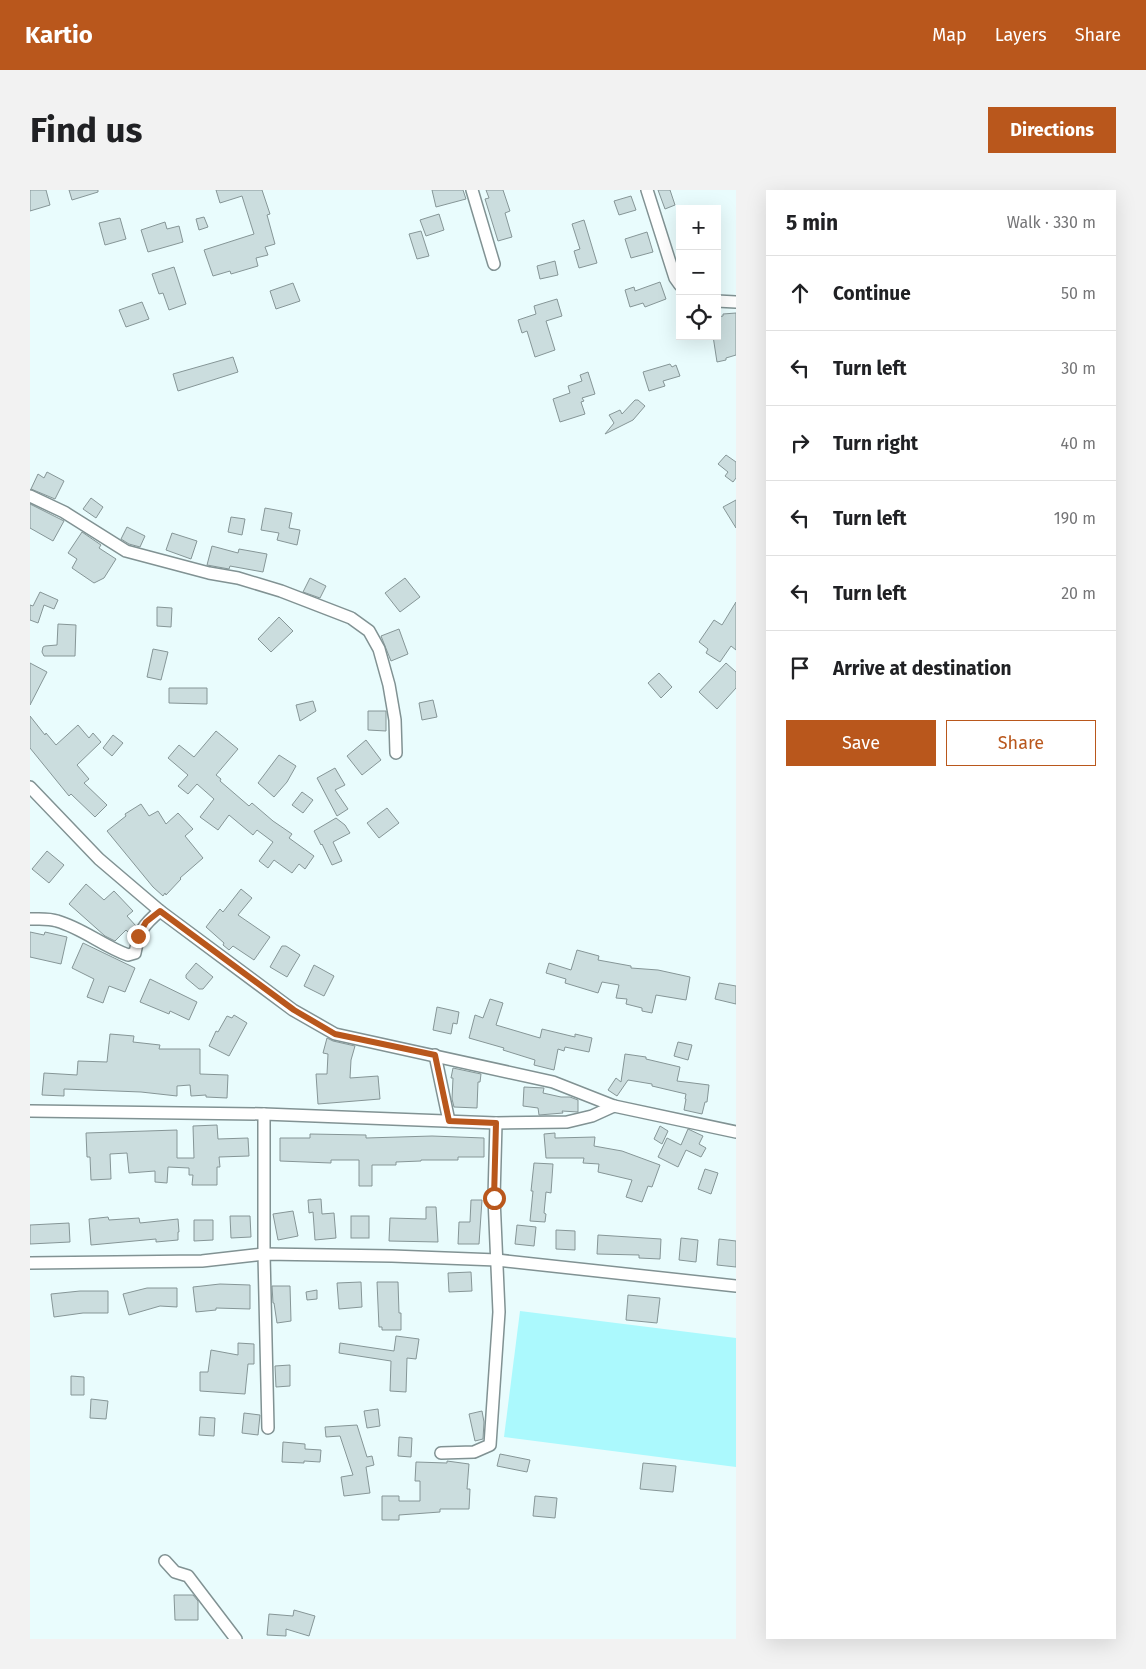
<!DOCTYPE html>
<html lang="en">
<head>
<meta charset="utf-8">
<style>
  :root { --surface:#fff; --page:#f2f2f2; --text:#202124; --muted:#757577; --line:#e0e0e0; --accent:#b9571c }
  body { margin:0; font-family:"Fira Sans",sans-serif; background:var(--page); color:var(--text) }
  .controls { position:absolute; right:15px; top:15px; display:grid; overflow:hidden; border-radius:0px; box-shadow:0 5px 20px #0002 }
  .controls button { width:45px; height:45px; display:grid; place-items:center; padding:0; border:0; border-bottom:1px solid var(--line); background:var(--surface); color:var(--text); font:25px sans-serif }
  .stop { position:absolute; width:15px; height:15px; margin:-11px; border:4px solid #b9571c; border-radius:50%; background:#fff }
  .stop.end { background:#b9571c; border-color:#fff; box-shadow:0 1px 5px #0008 }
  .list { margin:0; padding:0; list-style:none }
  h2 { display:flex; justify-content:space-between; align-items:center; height:65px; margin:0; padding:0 20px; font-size:21px }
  h2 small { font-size:16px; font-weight:400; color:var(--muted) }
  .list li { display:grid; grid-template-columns:32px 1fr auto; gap:15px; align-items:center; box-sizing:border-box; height:75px; padding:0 20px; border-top:1px solid var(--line) }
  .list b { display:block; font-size:19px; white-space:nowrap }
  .list em { font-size:16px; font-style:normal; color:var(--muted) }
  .actions { display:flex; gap:10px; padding:15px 20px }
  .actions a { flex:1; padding:11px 0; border:1px solid var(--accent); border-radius:0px; text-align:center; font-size:18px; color:var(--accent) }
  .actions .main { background:var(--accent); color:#fff }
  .icon { flex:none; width:28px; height:28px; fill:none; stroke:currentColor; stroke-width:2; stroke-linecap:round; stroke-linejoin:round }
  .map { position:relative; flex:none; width:706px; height:1449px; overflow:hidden; border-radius:0px }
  header { display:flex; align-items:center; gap:30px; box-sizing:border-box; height:70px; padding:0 25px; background:var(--accent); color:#fff }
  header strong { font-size:24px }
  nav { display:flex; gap:28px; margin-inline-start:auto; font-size:18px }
  .intro { display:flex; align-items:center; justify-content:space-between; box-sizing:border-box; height:120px; padding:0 30px }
  h1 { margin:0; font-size:35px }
  .button { padding:12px 22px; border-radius:0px; background:var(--accent); color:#fff; font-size:18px; font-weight:700 }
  main { display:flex; gap:30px; padding:0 30px }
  aside { flex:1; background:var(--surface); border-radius:0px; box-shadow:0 5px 20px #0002 }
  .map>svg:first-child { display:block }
  .green { fill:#abf9fd }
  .building { fill:#cbddde; stroke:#869697 }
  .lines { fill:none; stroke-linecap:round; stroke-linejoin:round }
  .minor-casing { stroke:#819293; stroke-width:14 }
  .minor { stroke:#fff; stroke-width:11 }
  .route { stroke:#b9571c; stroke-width:6 }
</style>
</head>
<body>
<header>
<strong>Kartio</strong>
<nav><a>Map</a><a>Layers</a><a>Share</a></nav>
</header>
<div class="intro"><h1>Find us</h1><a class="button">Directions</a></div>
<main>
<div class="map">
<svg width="706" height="1449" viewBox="0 0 706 1449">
  <rect width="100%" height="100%" fill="#e9fcfd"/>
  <path class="green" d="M490,1121l216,27v129l-232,-30z"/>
  <g class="building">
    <path d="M0,0h16l4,15 -20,6z"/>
    <path d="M39,0h29v2l-26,8z"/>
    <path d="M186,0h46l8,24 -3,1 8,29 -10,3 3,8 -12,3 2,8 -27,8 -1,-3 -17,5 -9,-26 50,-16 -12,-38 -22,7z"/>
    <path d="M402,0h31l3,9 -30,8z"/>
    <path d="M456,0h17l7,21 -5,2 7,24 -14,4 -13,-42 4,-1z"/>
    <path d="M628,0h12l5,15 -10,4z"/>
    <path d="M601,6l5,14 -17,5 -5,-14z"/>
    <path d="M409,24l5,16 -18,6 -6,-16z"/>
    <path d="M174,27l4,10 -9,3 -3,-11z"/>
    <path d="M90,28l6,21 -21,6 -6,-22z"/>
    <path d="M554,30l13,43 -18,5 -5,-17 6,-2 -8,-25z"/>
    <path d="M135,32l2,7 12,-3 4,16 -35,10 -7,-22z"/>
    <path d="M391,41l8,25 -12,3 -8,-25z"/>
    <path d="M617,42l6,20 -22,6 -6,-19z"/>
    <path d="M525,71l3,14 -18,4 -3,-13z"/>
    <path d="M144,77l12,37 -17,6 -6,-17 -4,1 -7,-20z"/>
    <path d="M630,92l6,17 -21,8 -2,-4 -13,4 -5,-17 9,-3 1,4z"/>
    <path d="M263,93l7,18 -24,8 -6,-18z"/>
    <path d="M527,109l5,17 -16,5 9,29 -20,7 -8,-26 -5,2 -4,-13 18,-6 -2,-8z"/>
    <path d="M112,112l7,17 -23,8 -7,-17z"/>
    <path d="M706,123v42l-10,3v2l-9,2 -4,-26h4v-19l6,-1v-2z"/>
    <path d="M203,167l5,15 -60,19 -5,-17z"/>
    <path d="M640,174l2,3 4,-2 4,11 -17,5 2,5 -16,5 -6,-19z"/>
    <path d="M558,182l7,22 -13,4 2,3 -3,1 4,12 -25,8 -7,-23 17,-6 -2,-7 14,-5 -2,-6z"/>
    <path d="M605,210h3l7,6 -12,14 -28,14 9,-11 -5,-8 11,-5 2,4z"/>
    <path d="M696,265l10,7v16l-3,4 -8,-6 3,-4 -10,-8z"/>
    <path d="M17,282l17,9 -9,18 -24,-10 7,-15 6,4z"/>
    <path d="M61,308l12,9 -7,11 -13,-9z"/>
    <path d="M706,310v28l-13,-21z"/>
    <path d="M0,314l34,17 -11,20 -23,-13z"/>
    <path d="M235,318l27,5 -3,15 11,2 -3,15 -20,-5 2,-7 -18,-3z"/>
    <path d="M201,327l14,2 -3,16 -14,-3z"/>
    <path d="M97,337l18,9 -5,11 -11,-3 -8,-5z"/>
    <path d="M52,342l19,13 -2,3 17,11 -12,19 -10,5 -22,-15 5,-9 -9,-6z"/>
    <path d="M142,343l25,8 -6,18 -25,-9z"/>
    <path d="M182,356l26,7 1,-4 28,5 -4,18 -33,-6 -1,3 -22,-4z"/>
    <path d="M280,388l16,8 -6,12 -17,-6z"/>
    <path d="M375,388l15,19 -20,15 -15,-19z"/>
    <path d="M10,402l18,8 -4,9 -10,-4 -6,18 -8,-3v-15l3,1z"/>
    <path d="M706,412v48l-5,-4 -11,16 -14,-9 2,-4 -9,-7 15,-22 8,5z"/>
    <path d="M127,417l15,1 -1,19 -14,-1z"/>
    <path d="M249,427l14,14 -22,21 -13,-13z"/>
    <path d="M28,434l18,1 -1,31h-31l-2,-4 1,-5 2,-1 12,-1z"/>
    <path d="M369,439l9,25 -17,7 -10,-25z"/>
    <path d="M123,459l15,3 -7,28 -14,-3z"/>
    <path d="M0,473l17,9 -17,33z"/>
    <path d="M696,473l10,9v16l-19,21 -18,-17z"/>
    <path d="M629,483l13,14 -11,11 -13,-15z"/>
    <path d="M139,498h38v16l-38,-1z"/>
    <path d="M403,510l4,17 -15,3 -3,-17z"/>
    <path d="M283,511l3,10 -16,10 -4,-16z"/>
    <path d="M338,521h18v20l-18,-1z"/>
    <path d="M0,526l15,19 1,-2 10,12 22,-20 11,13 4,-5 8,9 -24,23 12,14 -5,4 23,22 -12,12 -24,-23 -2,2 -39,-48z"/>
    <path d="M186,541l22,18 -22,26 5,4 -1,2 29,25 3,-3 21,18 19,13 -3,4 25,18 -9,13 -6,-5 -7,9 -18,-13 -6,8 -9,-7 14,-19 -16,-12 -4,5 -24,-20 -11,15 -18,-13 14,-18 -17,-15 -9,10 -10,-8 10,-11 -20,-17 11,-13 15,12z"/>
    <path d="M83,545l10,8 -11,13 -9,-8z"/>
    <path d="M336,550l15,20 -19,15 -15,-19z"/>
    <path d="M249,565l17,11 -9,16 -13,15 -16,-14z"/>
    <path d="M305,578l10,17 -10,5 13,19 -11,7 -20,-38z"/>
    <path d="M272,602l11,8 -10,13 -11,-8z"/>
    <path d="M111,614l8,12 9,-5 8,13 12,-11 15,16 -8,7 18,22 -23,20 1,1 -15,16 -1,-2 -2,3 -10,-9 -46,-56 19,-15 -1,-2z"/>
    <path d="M357,618l12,15 -20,15 -12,-15z"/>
    <path d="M306,628l9,7 5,8 -17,9 9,19 -10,4 -10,-21 -1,1 -7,-14z"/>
    <path d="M17,661l17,14 -15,18 -17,-14z"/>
    <path d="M56,694l18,16 10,-9 19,20 -6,5 9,10 -6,8 -4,-4 -11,11 -10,-5 -36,-32z"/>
    <path d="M211,699l11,9 -14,17 32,22 -16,23 -21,-14 -4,4 -6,-5 1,-2 -18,-16 14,-18 3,3z"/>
    <path d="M0,742l14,3 1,-3 22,5 -6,27 -31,-7z"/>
    <path d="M53,753l52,25 -10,24 -16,-6 -6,17 -16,-6 7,-18 -22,-11z"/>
    <path d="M252,756h4l14,9 -13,22 -17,-10z"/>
    <path d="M547,760l22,6 -1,4 33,6v2l27,2 32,7 -4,23 -30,-5 -4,18 -10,-2v-3l-16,-4 1,-5 -11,-1 3,-13 -17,-3 -4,11 -33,-10 1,-4 -20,-6 3,-10 22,7z"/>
    <path d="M166,773l17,14 -10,12h-4l-13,-11v-3z"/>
    <path d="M284,775l20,11 -10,20 -20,-10z"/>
    <path d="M120,789l47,23 -8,18 -19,-9 -1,3 -29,-12z"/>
    <path d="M689,793l17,3v18l-21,-5z"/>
    <path d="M460,809l13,4 -7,22 44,13 2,-9 33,8v-3l17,4 -3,14 -24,-5 -1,4 -6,-2 -4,21 -20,-5 1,-5 -32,-10 1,-2 -35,-10 6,-23 8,3z"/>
    <path d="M407,817l22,5 -2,12 -4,-1 -2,11 -18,-4z"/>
    <path d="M204,825l13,8 -18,33 -20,-10 7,-15 2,1 9,-16 5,2z"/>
    <path d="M80,844l24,2 -1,6 27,3 -1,4h41v25l28,1 -1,23 -21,-1v-2l-15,1 -1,-11 -13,1v10l-36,-4 -77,-3v7l-22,-1 2,-22 33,2 1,-14 29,1z"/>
    <path d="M297,848l6,3 22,5 -4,14 -1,18 28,-2 2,23 -62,5 -2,-30h11l1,-20 -5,-1z"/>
    <path d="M648,852l14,3 -4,15 -14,-4z"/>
    <path d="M595,864l21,3v2l34,8 -3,14 32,4 -2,17h-2l-3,12 -18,-4 2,-11h-1l1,-5 -34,-8v-2l-24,-4 -11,16 -9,-6 8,-12 5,4z"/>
    <path d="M423,878l28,6 -1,8h-2l-1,26 -23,-1 -2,-8 1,-21h-2z"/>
    <path d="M494,897l20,1 -1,5 18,4h9l8,3v12l-16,-1 1,2 -24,2 -1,-7 -15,-2z"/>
    <path d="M187,935l1,14 30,-1 1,18 -30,1 1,10h-3v18h-25l1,-10h-4v-7l-21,-1 -1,16 -12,-1v-11l-26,2 -2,-20 -17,1 1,25 -20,1 -1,-23h-3l-1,-24 91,-3v28h17l-1,-32z"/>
    <path d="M630,936l8,5 -6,13 -8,-5z"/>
    <path d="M658,939l15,7 -4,8 7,4 -5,9 -15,-7 -8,17 -20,-10 9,-19 14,7z"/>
    <path d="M525,943v5l40,-1 -1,9 28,5 38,14 -8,22 -4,-1 -6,16 -16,-5 6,-17 -34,-8 1,-8 -16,-1 1,-5h-38l-2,-24z"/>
    <path d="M280,944l56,1v3l66,-2 52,2v19h-26v3h-37v1l-25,1v3h-24v21h-13v-26h-28v3l-51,-2v-23h30z"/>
    <path d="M504,973l19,1 -2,29 -5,-1 -2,21 2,1 -1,8 -15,-1 3,-30h-2z"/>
    <path d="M675,979l13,4 -7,21 -13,-5z"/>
    <path d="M291,1009l1,15 12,-1 2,25 -21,2 -2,-28 -4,1 -1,-13z"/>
    <path d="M441,1010h11l-3,44h-21l1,-22h11z"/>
    <path d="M396,1017h10l2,35 -49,-1 1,-23 36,1z"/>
    <path d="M263,1021l5,25 -20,4 -5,-26z"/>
    <path d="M200,1026h20l1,21 -20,1z"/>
    <rect x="321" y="1026" width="18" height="22"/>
    <path d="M78,1027l1,3 30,-2 1,5 38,-4 1,13h-1v8l-22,2v-3l-65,6 -2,-26z"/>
    <path d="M164,1030h19v20l-19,1z"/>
    <path d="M39,1033l1,19 -40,2v-19z"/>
    <path d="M487,1035l19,2 -2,19 -19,-2z"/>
    <path d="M526,1040l19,1v19l-19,-1z"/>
    <path d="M568,1045l63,4 -1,20 -21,-1v-3l-42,-1z"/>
    <path d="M651,1048l17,2 -2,22 -17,-2z"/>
    <path d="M689,1049l17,2v26l-19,-2z"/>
    <path d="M441,1082l1,19 -23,1 -1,-19z"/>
    <path d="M331,1092l1,25 -23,2 -2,-26z"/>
    <path d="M347,1092h21l1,31h2v17h-19v-3h-3z"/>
    <path d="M190,1094l30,1v24l-34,-1v2l-20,2 -3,-25z"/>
    <path d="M242,1096h18l1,35 -14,2 -3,-20h-1z"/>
    <path d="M117,1098h30v19l-17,-1 -31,9 -6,-21z"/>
    <path d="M287,1100v9l-10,1 -1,-8z"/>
    <path d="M50,1101h28v22h-25l-29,4 -3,-23z"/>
    <path d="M598,1105l32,3 -3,25 -31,-3z"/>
    <path d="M366,1146l23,3 -3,20 -9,-1 -1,34 -16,-1 1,-30 -52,-8 1,-10 54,8z"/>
    <path d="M208,1153l16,1v20h-6l-3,30 -45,-3v-19h8l3,-22 27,5z"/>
    <path d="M260,1175v21l-14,1 -1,-21z"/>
    <path d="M41,1186l13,1v18h-13z"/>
    <path d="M61,1209l17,2 -2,18 -16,-1z"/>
    <path d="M348,1219l2,17 -13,2 -3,-17z"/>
    <path d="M452,1221l2,11 -1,17 -8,2 -6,-27z"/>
    <path d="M214,1223l16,2 -2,20 -16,-2z"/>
    <path d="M170,1227l15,1 -1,18 -15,-1z"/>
    <path d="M327,1235l10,32 5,-1 2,9 -8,2 4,26 -26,3 -3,-19 12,-2 -13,-39 -14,1 -1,-10z"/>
    <path d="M369,1247l13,1 -1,19 -13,-1z"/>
    <path d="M253,1252l22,2v5l16,1 -1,12 -16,-1v2l-22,-1z"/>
    <path d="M470,1264l30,6 -3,12 -30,-6z"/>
    <path d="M417,1271l22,3 -2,25h3l-1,20h-29v3l-41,3v5h-17v-24h17v5h21v-20h-5l1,-19 31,1z"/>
    <path d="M613,1273l33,3 -3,26 -33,-3z"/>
    <path d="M505,1306l22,2 -2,20 -22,-2z"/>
    <path d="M144,1405h19l5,6v19h-23z"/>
    <path d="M264,1420l21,6 -6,20 -23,-7v7l-19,-1 2,-21 24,2z"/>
  </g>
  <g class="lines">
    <g class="minor-casing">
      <g id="minor">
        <path d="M442,0l22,74"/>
        <path d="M617,0l28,88 5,7"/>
        <path d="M687,111l19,1"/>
        <path d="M0,306l34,16 62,39 83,22 29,5 43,13 70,27 18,13 10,18 10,36 6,35 1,33"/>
        <path d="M0,597l69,72 61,52 133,99 42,24 218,48 61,24 122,26"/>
        <path d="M0,729c9,0 19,-1 27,2 25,7 46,25 71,34l7,-2c4,-22 8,-28 25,-42"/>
        <path d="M405,865l14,66"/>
        <path d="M0,921l234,3 232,9 71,-1 25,-6 22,-10"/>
        <path d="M234,924v140l4,174"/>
        <path d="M0,1073l172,-2 62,-7 128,2 105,4 239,26"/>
        <path d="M411,1263l33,-1 16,-7 9,-133 -5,-114 2,-75"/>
        <path d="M135,1371l10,11 13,4 48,63"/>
      </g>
    </g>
    <use href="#minor" class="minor"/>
  </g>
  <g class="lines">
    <path class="route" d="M108,746l8,-14 14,-11 134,99 41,24 100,21 14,66 47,2 -2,75"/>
  </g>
</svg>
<div class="controls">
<button>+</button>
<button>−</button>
<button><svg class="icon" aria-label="locate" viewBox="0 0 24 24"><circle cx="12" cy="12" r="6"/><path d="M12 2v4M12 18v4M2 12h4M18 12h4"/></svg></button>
</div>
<div class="stop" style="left:464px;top:1008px"></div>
<div class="stop end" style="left:108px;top:746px"></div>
</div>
<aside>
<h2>5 min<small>Walk · 330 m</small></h2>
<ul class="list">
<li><svg class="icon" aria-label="ahead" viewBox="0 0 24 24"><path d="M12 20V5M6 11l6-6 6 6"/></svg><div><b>Continue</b></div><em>50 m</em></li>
<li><svg class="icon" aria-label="left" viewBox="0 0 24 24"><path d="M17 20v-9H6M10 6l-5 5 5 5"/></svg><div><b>Turn left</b></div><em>30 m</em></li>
<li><svg class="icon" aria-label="right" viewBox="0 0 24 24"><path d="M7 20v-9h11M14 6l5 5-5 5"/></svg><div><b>Turn right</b></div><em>40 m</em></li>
<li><svg class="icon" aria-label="left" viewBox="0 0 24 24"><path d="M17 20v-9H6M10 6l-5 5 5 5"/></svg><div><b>Turn left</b></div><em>190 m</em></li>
<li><svg class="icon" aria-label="left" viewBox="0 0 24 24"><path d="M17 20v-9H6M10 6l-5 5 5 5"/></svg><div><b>Turn left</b></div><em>20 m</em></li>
<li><svg class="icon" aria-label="arrive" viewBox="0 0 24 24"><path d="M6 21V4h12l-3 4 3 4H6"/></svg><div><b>Arrive at destination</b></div></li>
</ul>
<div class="actions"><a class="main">Save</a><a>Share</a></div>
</aside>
</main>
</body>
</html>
